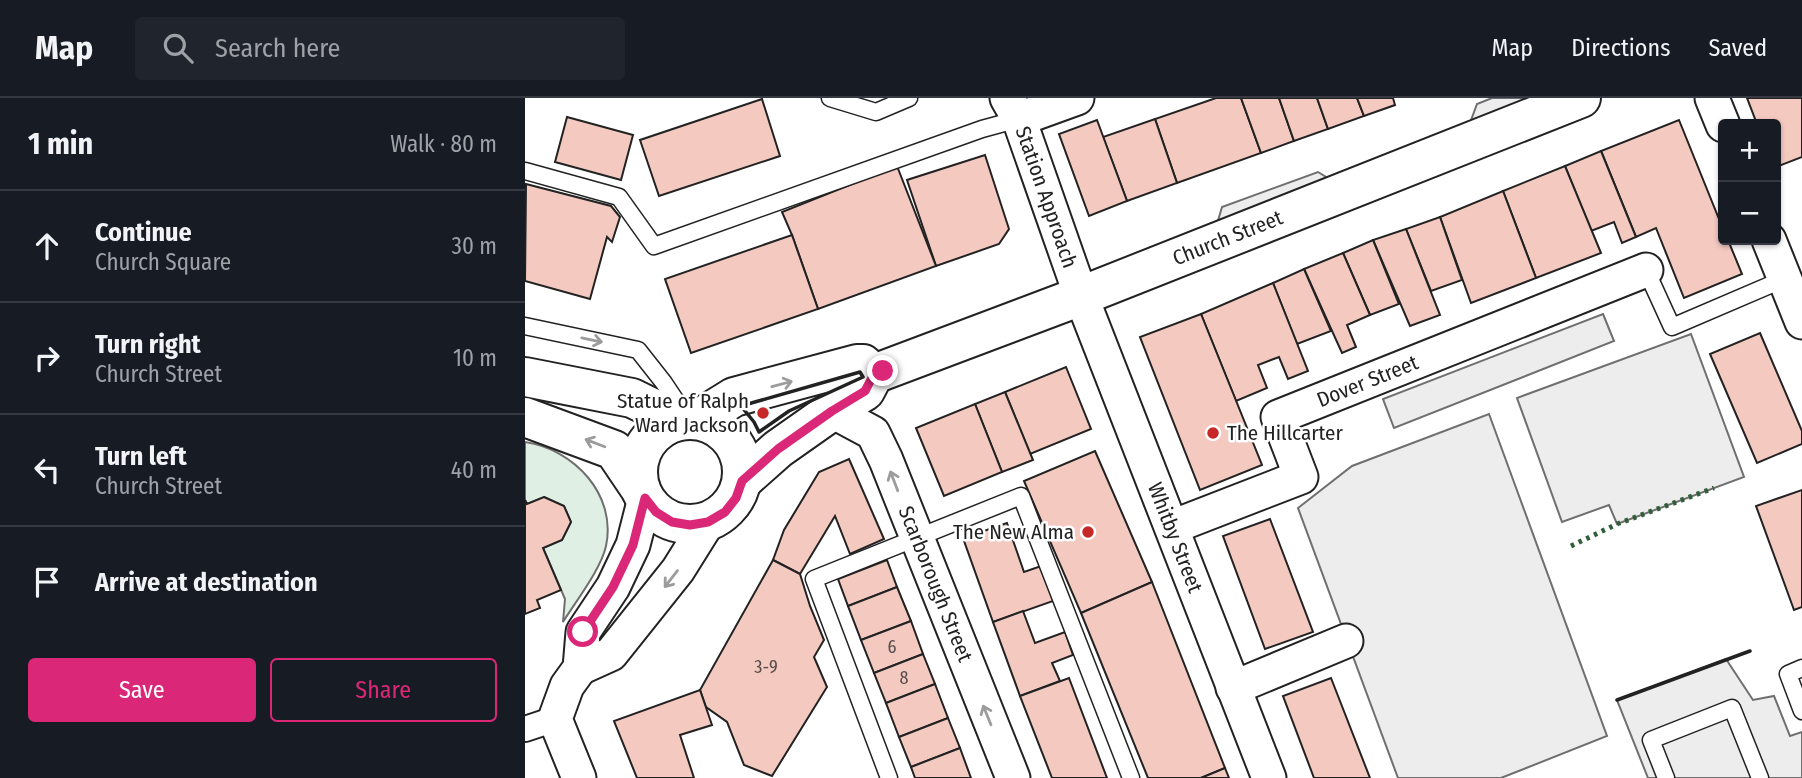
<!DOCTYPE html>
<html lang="en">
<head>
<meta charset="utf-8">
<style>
  :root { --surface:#171b24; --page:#20242c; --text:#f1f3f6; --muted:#9ea1a6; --line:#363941; --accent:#db2777 }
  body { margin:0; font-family:"Fira Sans Condensed",sans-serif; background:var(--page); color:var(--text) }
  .controls { position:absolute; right:21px; top:21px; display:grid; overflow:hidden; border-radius:7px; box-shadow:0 2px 5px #0004 }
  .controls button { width:63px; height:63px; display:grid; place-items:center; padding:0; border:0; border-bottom:2px solid var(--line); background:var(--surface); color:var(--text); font:35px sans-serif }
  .stop { position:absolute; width:21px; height:21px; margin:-16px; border:5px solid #db2777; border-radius:50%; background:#fff }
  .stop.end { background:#db2777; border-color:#fff; box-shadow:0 2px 7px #0008 }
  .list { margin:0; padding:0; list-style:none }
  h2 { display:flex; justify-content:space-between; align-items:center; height:91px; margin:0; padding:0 28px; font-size:30px }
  h2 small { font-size:23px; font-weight:400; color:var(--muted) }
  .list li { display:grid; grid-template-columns:46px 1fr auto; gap:21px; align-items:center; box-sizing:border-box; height:112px; padding:0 28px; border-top:2px solid var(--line) }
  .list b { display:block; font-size:26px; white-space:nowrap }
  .list p { margin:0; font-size:23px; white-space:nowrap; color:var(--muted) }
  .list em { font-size:23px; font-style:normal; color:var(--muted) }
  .actions { display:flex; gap:14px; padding:21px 28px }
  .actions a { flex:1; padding:16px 0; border:2px solid var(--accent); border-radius:7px; text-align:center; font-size:24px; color:var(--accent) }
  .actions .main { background:var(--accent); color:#fff }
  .icon { flex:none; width:38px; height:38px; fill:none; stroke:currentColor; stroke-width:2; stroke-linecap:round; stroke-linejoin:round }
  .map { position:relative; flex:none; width:1277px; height:680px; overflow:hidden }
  header { display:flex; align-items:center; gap:42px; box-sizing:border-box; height:98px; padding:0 35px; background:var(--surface); border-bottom:2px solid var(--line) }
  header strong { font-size:33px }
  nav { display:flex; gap:38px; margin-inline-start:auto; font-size:24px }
  .search { width:490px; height:63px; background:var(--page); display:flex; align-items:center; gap:18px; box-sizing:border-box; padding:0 24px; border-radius:7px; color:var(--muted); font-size:26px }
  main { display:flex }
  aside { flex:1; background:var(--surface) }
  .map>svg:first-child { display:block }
  .green { fill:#e0efe3; stroke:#6f6f6f; stroke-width:2 }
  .parking { fill:#ededed; stroke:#6f6f6f; stroke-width:2 }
  .building { fill:#f3c9c0; stroke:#222; stroke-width:2 }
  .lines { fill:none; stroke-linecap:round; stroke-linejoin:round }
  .service-casing { stroke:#222; stroke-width:19 }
  .pedestrian-casing { stroke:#222; stroke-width:28 }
  .minor-casing { stroke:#222; stroke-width:37 }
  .primary-casing { stroke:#222; stroke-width:42 }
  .service { stroke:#fff; stroke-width:16 }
  .pedestrian { stroke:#fff; stroke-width:24 }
  .minor { stroke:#fff; stroke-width:33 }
  .primary { stroke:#fff; stroke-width:38 }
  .hedge { stroke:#2f5e38; stroke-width:5; stroke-dasharray:3.5 5; stroke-linecap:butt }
  .wall { stroke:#222; stroke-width:3.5 }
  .oneway { stroke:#9c9c9c }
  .route { stroke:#db2777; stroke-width:9 }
  .poi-dot { fill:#c62828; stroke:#fff; stroke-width:2.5 }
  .labels { text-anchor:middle; stroke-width:5; stroke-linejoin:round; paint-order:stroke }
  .number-label { font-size:18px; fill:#564c4a }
  .street-label { font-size:21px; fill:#222; stroke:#fff }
  .poi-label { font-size:21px; fill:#222; stroke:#fff; text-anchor:end }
</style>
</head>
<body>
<header>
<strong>Map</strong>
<div class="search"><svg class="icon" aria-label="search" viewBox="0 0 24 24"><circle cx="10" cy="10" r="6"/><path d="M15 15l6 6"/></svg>Search here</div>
<nav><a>Map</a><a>Directions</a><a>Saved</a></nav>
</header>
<main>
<aside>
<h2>1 min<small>Walk · 80 m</small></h2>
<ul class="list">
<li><svg class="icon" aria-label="ahead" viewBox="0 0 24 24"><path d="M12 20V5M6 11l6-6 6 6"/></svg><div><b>Continue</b><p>Church Square</p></div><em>30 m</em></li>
<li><svg class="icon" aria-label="right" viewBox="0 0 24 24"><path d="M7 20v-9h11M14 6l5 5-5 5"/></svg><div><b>Turn right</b><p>Church Street</p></div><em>10 m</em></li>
<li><svg class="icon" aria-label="left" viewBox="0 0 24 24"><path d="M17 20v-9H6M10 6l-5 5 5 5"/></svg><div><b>Turn left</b><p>Church Street</p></div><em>40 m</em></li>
<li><svg class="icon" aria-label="arrive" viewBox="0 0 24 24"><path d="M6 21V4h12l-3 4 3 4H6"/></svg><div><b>Arrive at destination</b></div></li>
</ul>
<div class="actions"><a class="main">Save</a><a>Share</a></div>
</aside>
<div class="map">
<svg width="1277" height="680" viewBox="0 0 1277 680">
  <rect width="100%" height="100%" fill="#fff"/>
  <path class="green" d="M0,344c49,7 92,53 81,104 -5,23 -30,55 -43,76l2,-23 -22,-51 19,-8 9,-18 -7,-16 -20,-9 -17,7 -2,-4z"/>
  <g class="parking">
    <path d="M967,0h36l-58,25 7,-19z"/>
    <path d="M793,74l13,8 -114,44 5,-17z"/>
    <path d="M1078,216l11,27 -220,87 -11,-29z"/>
    <path d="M1166,236l53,143 -127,47 -8,-19 -47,17 -45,-124z"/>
    <path d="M964,316l118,322 -106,42h-103l-100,-270 54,-42z"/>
    <path d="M1201,561l27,41 21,-4 16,40 12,-4v46h-154l-31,-78z"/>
  </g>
  <g class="building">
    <path d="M691,0h25l20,55 -84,30 -22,-64z"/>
    <path d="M716,0h38l15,43 -33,12z"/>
    <path d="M754,0h38l11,31 -34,12z"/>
    <path d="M792,0h40l7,18 -36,13z"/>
    <path d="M832,0h36l2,7 -31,11z"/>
    <path d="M1222,0h55v59l-26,10v-43h-19z"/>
    <path d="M237,1l18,57 -121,40 -19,-56z"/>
    <path d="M42,19l66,18 -12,45 -66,-18z"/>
    <path d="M630,21l22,64 -50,18 -24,-64z"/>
    <path d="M572,22l30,81 -38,15 -30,-82z"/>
    <path d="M1154,22l44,109v11h5l14,34 -58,24 -28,-70 -20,9 -35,-86z"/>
    <path d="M1076,53l35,86 -14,6 -8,-21 -23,9 -26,-65z"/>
    <path d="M460,57l24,74 -10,15 -63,22 -29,-86z"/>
    <path d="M372,68l39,100 -118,43 -26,-74 -10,-23z"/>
    <path d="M1040,68l36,87 -65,25 -33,-87z"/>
    <path d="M1,86l85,22 9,11 -8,25 -5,-5 -17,62 -65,-18z"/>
    <path d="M978,93l33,87 -65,25 -31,-86z"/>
    <path d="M915,119l22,63 -31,11 -25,-62z"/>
    <path d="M881,131l34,86 -30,11 -37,-86z"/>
    <path d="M267,137l26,74 -127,44 -26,-74z"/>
    <path d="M848,142l26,64 -29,11 -27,-62z"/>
    <path d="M818,155l27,62 -23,10 9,22 -14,6 -38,-84z"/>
    <path d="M779,171l27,62 -34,13 -24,-61z"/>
    <path d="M748,185l35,88 -20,8 -9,-22 -21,8 9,23 -31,13 -35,-87z"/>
    <path d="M676,216l61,151 -62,25 -60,-153z"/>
    <path d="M1235,235l42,98v13l-45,19 -47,-109z"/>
    <path d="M541,269l25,62 -61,25 -25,-62z"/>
    <path d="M480,294l28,68 -31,12 -27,-68z"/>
    <path d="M450,306l27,68 -58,24 -28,-68z"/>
    <path d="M570,353l57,131 -71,31 -57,-132z"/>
    <path d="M324,361l35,80 -34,15 -15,-38 -35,58 -27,-14 11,-30 35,-58z"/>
    <path d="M1277,392v117l-8,3 -38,-104z"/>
    <path d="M19,399l20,9 7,16 -9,18 -19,8 18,42 -24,10 3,8 -15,6v-114l2,4z"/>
    <path d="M745,421l43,113 -48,17 -42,-113z"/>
    <path d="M482,425l17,49 20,-7 12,35 -63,22 -30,-84z"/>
    <path d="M248,462l27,14 10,32 14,34 -10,17 13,30 -55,89 -28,-11 -17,-43 -21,-15 -6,-17z"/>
    <path d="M362,462l10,27 -49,19 -10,-27z"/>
    <path d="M627,484l73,186 -24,10h-53l-67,-165z"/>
    <path d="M372,489l14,34 -50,19 -13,-34z"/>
    <path d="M498,513l12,32 30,-11 8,23 -21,8 8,18 -40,15 -27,-74z"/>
    <path d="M386,523l12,33 -49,19 -13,-33z"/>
    <path d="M398,556l12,30 -49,19 -12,-30z"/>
    <path d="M544,580l38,100h-55l-32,-82z"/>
    <path d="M806,580l39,100h-56l-31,-82z"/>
    <path d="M410,586l13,34 -49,19 -13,-34z"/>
    <path d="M175,592l12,35 -32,10 14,43h-57l-23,-57z"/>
    <path d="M423,620l12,30 -49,19 -12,-30z"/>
    <path d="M435,650l11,30h-56l-4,-11z"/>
    <path d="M700,670l4,10h-28z"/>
  </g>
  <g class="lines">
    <g class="service-casing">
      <g id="service">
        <path d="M305,0l46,14 33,-14"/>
        <path d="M0,73l94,26 35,49 328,-117 37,-10"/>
        <path d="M1121,172l26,57 112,-48"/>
        <path d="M0,228l113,24 26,33 20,30"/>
        <path d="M1277,570l-14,6 14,37"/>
        <path d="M364,680l-75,-199 207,-83 110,282"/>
        <path d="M1141,680l-15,-38 81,-32 28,70"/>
      </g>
    </g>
    <g class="pedestrian-casing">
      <path id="pedestrian" d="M0,631l30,-10"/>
    </g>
    <g class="minor-casing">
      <g id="minor">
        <path id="s1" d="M482,0l12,21 62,177 188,482"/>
        <path d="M1187,0l11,27"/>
        <path d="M494,21l58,-21"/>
        <path d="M1244,142l33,82"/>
        <path id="s2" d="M307,313l41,22 13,27 127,318"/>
        <path id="s3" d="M647,429l129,-50 -23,-60 368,-147"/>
        <path d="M55,570l31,-14 67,-84 30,-48"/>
        <path d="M708,590l113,-47"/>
        <path d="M54,680l-24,-59 12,-33 13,-18 3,-36 30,-45 20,-42 12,-47"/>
      </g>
    </g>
    <g class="primary-casing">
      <g id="primary">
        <path d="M0,279l107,21 47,23"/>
        <path d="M0,319l89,33 27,40"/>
        <circle cx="165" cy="374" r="52"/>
        <path d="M172,322l37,-23 123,-33h6l11,10"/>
        <path id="s4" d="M217,383l36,-32 54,-38 33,-20 9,-17 207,-78 500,-198"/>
      </g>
    </g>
    <use href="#service" class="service"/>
    <use href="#pedestrian" class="pedestrian"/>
    <use href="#minor" class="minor"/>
    <use href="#primary" class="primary"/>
    <path class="hedge" d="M1046,448l46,-22 97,-36"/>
    <g class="wall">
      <path d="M335,274l3,5 -74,34 -30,21 -5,-10 -13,-16z"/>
      <path d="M1092,602l133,-49"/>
    </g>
  </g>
  <defs><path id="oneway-shaft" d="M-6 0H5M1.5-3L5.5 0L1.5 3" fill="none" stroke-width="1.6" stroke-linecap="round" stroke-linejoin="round" transform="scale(1.75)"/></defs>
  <g class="oneway">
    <use href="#oneway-shaft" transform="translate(67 242) rotate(12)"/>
    <use href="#oneway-shaft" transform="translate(257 286) rotate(-15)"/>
    <use href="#oneway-shaft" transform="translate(70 345) rotate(-159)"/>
    <use href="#oneway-shaft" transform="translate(369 383) rotate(-111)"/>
    <use href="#oneway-shaft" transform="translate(146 481) rotate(128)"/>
    <use href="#oneway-shaft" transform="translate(462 617) rotate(-112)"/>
  </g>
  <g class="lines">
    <path class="route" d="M58,534l30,-45 20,-42 12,-47 11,14 16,10 18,3 18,-3 17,-10 11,-14 6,-17 36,-32 54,-38 33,-20 9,-17 9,-3"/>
  </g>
  <g class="poi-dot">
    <circle cx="238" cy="315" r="7"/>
    <circle cx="688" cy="335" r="7"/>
    <circle cx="563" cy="434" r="7"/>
  </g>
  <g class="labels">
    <g class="number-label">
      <text x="367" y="555">6</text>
      <text x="241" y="575">3-9</text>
      <text x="379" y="586">8</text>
    </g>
    <g class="street-label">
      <text dy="7" stroke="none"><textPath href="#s1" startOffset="107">Station Approach</textPath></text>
      <text dy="7" stroke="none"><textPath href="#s4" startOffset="551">Church Street</textPath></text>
      <text dy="7" stroke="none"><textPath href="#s3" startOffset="299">Dover Street</textPath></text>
      <text dy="7" stroke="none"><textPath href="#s1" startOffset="471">Whitby Street</textPath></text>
      <text dy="7" stroke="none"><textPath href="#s2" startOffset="210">Scarborough Street</textPath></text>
    </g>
    <g class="poi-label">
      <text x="224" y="310">Statue of Ralph<tspan x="224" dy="24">Ward Jackson</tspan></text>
      <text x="702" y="342" text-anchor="start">The Hillcarter</text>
      <text x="549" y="441">The New Alma</text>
    </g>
  </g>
</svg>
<div class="controls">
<button>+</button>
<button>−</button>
</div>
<div class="stop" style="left:58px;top:534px"></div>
<div class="stop end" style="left:358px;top:273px"></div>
</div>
</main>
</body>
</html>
